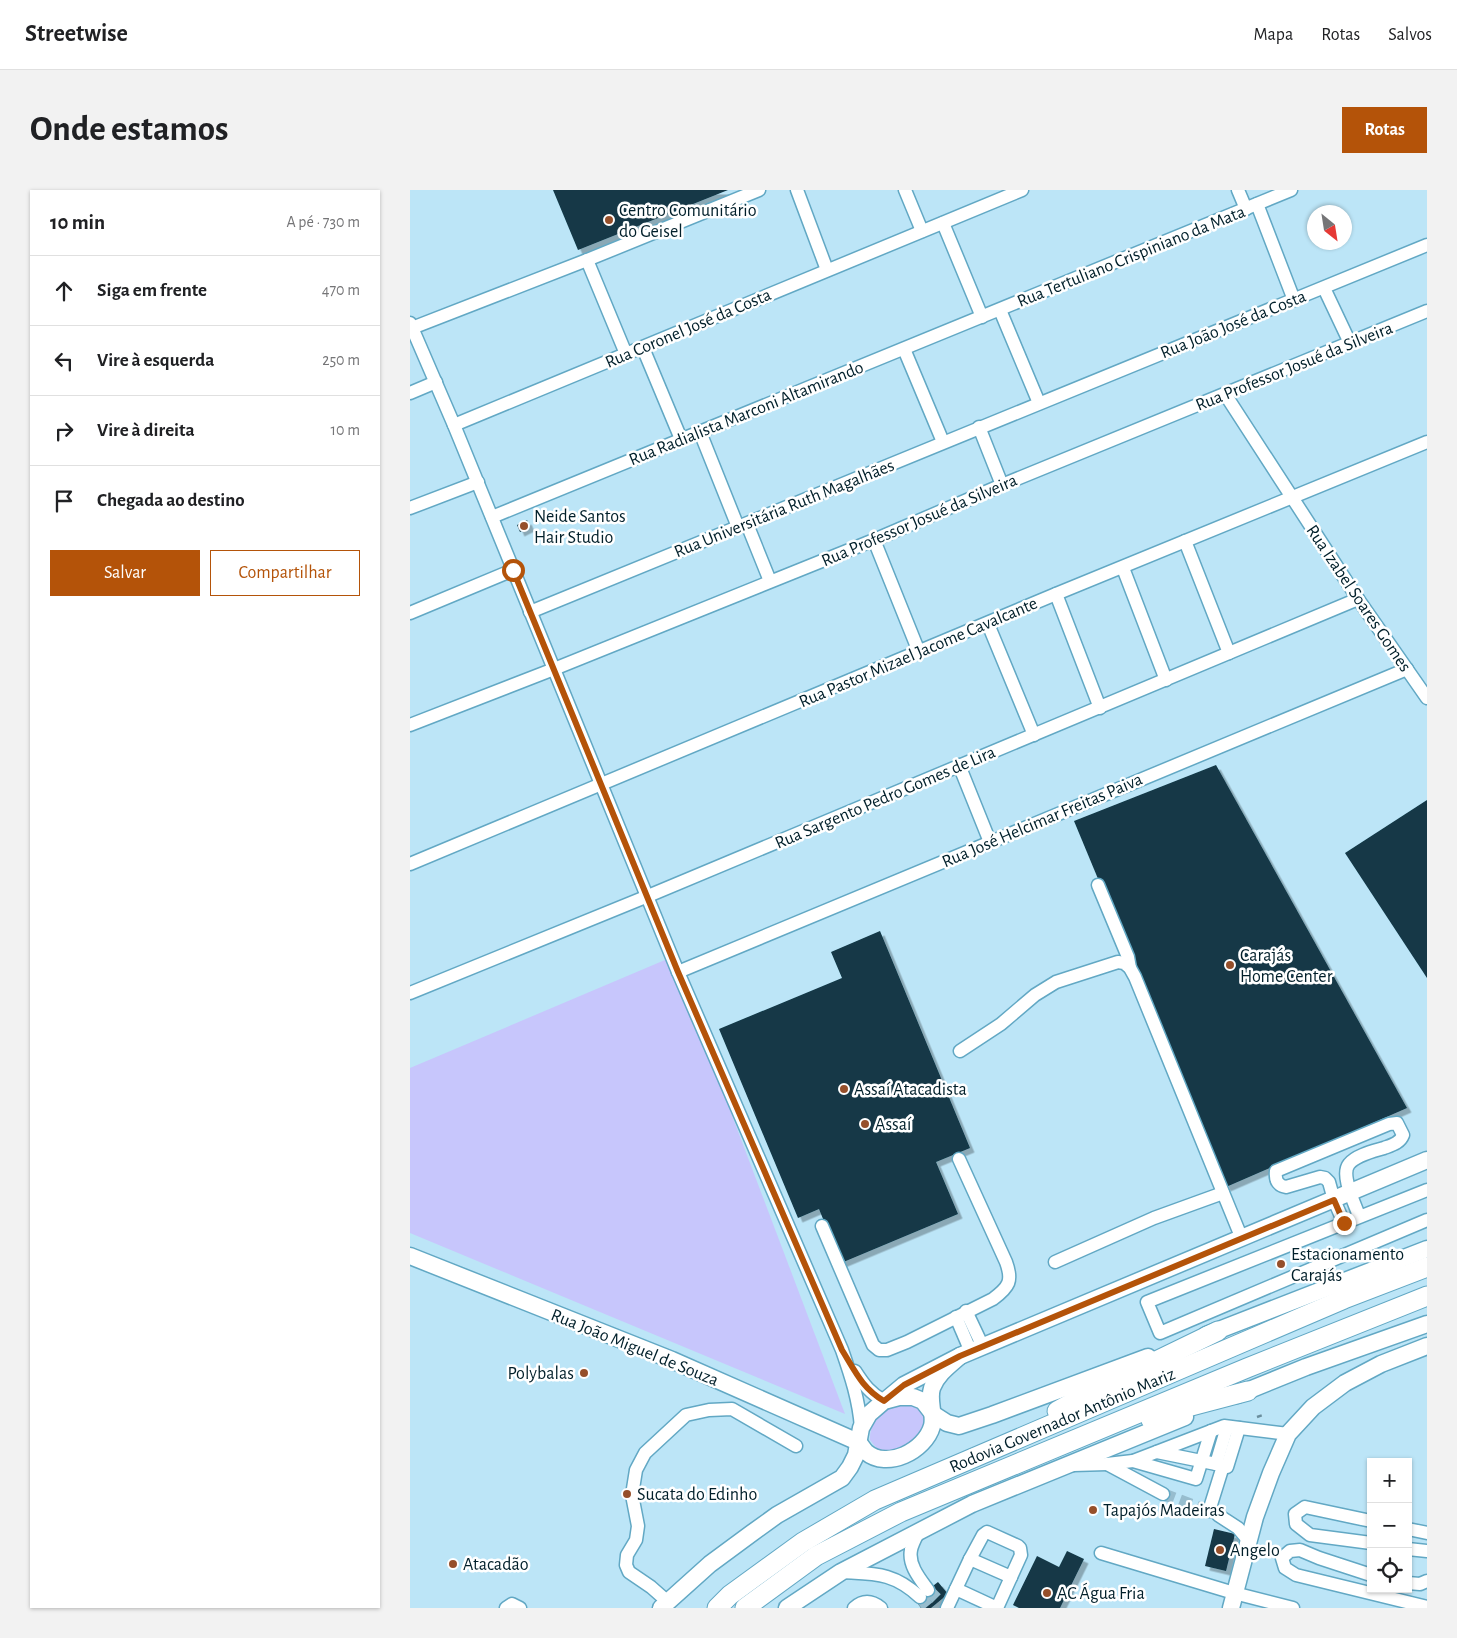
<!DOCTYPE html>
<html lang="pt">
<head>
<meta charset="utf-8">
<style>
  :root { --surface:#fff; --page:#f2f2f2; --text:#202124; --muted:#757577; --line:#e0e0e0; --accent:#b45309 }
  body { margin:0; font-family:"Alegreya Sans",sans-serif; background:var(--page); color:var(--text) }
  .controls { position:absolute; right:15px; bottom:15px; display:grid; overflow:hidden; border-radius:0px; box-shadow:0 1px 4px #0004 }
  .controls button { width:45px; height:45px; display:grid; place-items:center; padding:0; border:0; border-bottom:1px solid var(--line); background:var(--surface); color:var(--text); font:25px sans-serif }
  .compass { position:absolute; left:897px; top:15px; width:45px; height:45px; border-radius:50%; background:var(--surface); box-shadow:0 1px 4px #0004; rotate:150deg }
  .stop { position:absolute; width:15px; height:15px; margin:-11px; border:4px solid #b45309; border-radius:50%; background:#fff }
  .stop.end { background:#b45309; border-color:#fff; box-shadow:0 1px 5px #0008 }
  .list { margin:0; padding:0; list-style:none }
  h2 { display:flex; justify-content:space-between; align-items:center; height:65px; margin:0; padding:0 20px; font-size:21px }
  h2 small { font-size:16px; font-weight:400; color:var(--muted) }
  .list li { display:grid; grid-template-columns:32px 1fr auto; gap:15px; align-items:center; box-sizing:border-box; height:70px; padding:0 20px; border-top:1px solid var(--line) }
  .list b { display:block; font-size:19px; white-space:nowrap }
  .list em { font-size:16px; font-style:normal; color:var(--muted) }
  .actions { display:flex; gap:10px; padding:15px 20px }
  .actions a { flex:1; padding:11px 0; border:1px solid var(--accent); border-radius:0px; text-align:center; font-size:18px; color:var(--accent) }
  .actions .main { background:var(--accent); color:#fff }
  .icon { flex:none; width:28px; height:28px; fill:none; stroke:currentColor; stroke-width:2; stroke-linecap:round; stroke-linejoin:round }
  .map { position:relative; flex:none; width:1017px; height:1418px; overflow:hidden; border-radius:0px }
  header { display:flex; align-items:center; gap:30px; box-sizing:border-box; height:70px; padding:0 25px; background:var(--surface); border-bottom:1px solid var(--line) }
  header strong { font-size:24px }
  nav { display:flex; gap:28px; margin-inline-start:auto; font-size:18px }
  .intro { display:flex; align-items:center; justify-content:space-between; box-sizing:border-box; height:120px; padding:0 30px }
  h1 { margin:0; font-size:35px }
  .button { padding:12px 22px; border-radius:0px; background:var(--accent); color:#fff; font-size:18px; font-weight:700 }
  main { display:flex; gap:30px; padding:0 30px }
  aside { flex:1; background:var(--surface); border-radius:0px; box-shadow:0 1px 4px #0004 }
  .map>svg:first-child { display:block }
  .green { fill:#c7c6fc }
  .building { fill:#123847; filter:url(#shadow) }
  .lines { fill:none; stroke-linecap:round; stroke-linejoin:round }
  .minor-tunnel { stroke:#97bdce; stroke-width:12; stroke-dasharray:12 6; stroke-linecap:butt }
  .minor-casing { stroke:#62a8c4; stroke-width:15 }
  .major-casing { stroke:#62a8c4; stroke-width:19 }
  .highway-casing { stroke:#62a8c4; stroke-width:21 }
  .path { stroke:#6a8e9d; stroke-width:2.5; stroke-dasharray:5 2.5; stroke-linecap:butt }
  .minor { stroke:#fff; stroke-width:12 }
  .major { stroke:#fff; stroke-width:16 }
  .highway { stroke:#fff; stroke-width:19 }
  .route { stroke:#b45309; stroke-width:6 }
  .poi-dot { fill:#964f2a; stroke:#fff; stroke-width:2 }
  .labels { text-anchor:middle; stroke-width:5; stroke-linejoin:round; paint-order:stroke }
  .poi-label { font-size:18px; fill:#011f2a; stroke:#fff; text-anchor:start }
  .street-label { font-size:18px; fill:#011f2a; stroke:#fff }
</style>
</head>
<body>
<header>
<strong>Streetwise</strong>
<nav><a>Mapa</a><a>Rotas</a><a>Salvos</a></nav>
</header>
<div class="intro"><h1>Onde estamos</h1><a class="button">Rotas</a></div>
<main>
<aside>
<h2>10 min<small>A pé · 730 m</small></h2>
<ul class="list">
<li><svg class="icon" aria-label="ahead" viewBox="0 0 24 24"><path d="M12 20V5M6 11l6-6 6 6"/></svg><div><b>Siga em frente</b></div><em>470 m</em></li>
<li><svg class="icon" aria-label="left" viewBox="0 0 24 24"><path d="M17 20v-9H6M10 6l-5 5 5 5"/></svg><div><b>Vire à esquerda</b></div><em>250 m</em></li>
<li><svg class="icon" aria-label="right" viewBox="0 0 24 24"><path d="M7 20v-9h11M14 6l5 5-5 5"/></svg><div><b>Vire à direita</b></div><em>10 m</em></li>
<li><svg class="icon" aria-label="arrive" viewBox="0 0 24 24"><path d="M6 21V4h12l-3 4 3 4H6"/></svg><div><b>Chegada ao destino</b></div></li>
</ul>
<div class="actions"><a class="main">Salvar</a><a>Compartilhar</a></div>
</aside>
<div class="map">
<svg width="1017" height="1418" viewBox="0 0 1017 1418">
  <defs>
    <filter id="shadow"><feDropShadow dx="4.5" dy="4.5" stdDeviation="0" flood-color="#0004"/></filter>
  </defs>
  <rect width="100%" height="100%" fill="#bce5f7"/>
  <g class="green">
    <path d="M262,767l173,457 -435,-181v-165z"/>
    <path d="M489,1213l16,2 10,9 1,9 -10,17 -21,13 -17,-3 -8,-10c-1,-18 13,-30 29,-37z"/>
  </g>
  <g class="building">
    <path d="M143,0h175l-150,60z"/>
    <path d="M117,330l3,7 -10,5 -3,-7z"/>
    <path d="M806,575l191,343 -181,79 -152,-366z"/>
    <path d="M1017,610v178l-82,-125z"/>
    <path d="M470,741l90,217 -34,14 22,52 -117,49 -22,-54 -21,9 -79,-189 123,-51 -11,-26z"/>
    <path d="M804,1339l21,5 -9,37 -21,-5z"/>
    <path d="M657,1361l17,8 -24,49h-41l-6,-3 24,-49 22,11z"/>
    <path d="M528,1392l10,12 -17,14h-10l-6,-8z"/>
  </g>
  <g class="lines">
    <g class="minor-tunnel">
      <path d="M753,1304l55,21"/>
      <path d="M518,1400l11,11"/>
      <path d="M510,1407l9,11"/>
    </g>
    <g class="minor-casing">
      <g id="minor">
        <path d="M387,0l30,80"/>
        <path d="M495,0l17,41"/>
        <path d="M828,0l8,19"/>
        <path d="M847,14l37,96"/>
        <path d="M533,33l39,94"/>
        <path d="M177,70l39,94"/>
        <path d="M914,98l26,55"/>
        <path d="M590,120l39,93"/>
        <path d="M0,133l44,102 224,547 164,378c9,26 17,50 19,78"/>
        <path d="M2,138l175,-68 172,-70"/>
        <path d="M233,158l38,91"/>
        <path d="M494,159l39,93"/>
        <path d="M0,203l26,-11"/>
        <path d="M815,204l133,205 69,99"/>
        <path d="M44,235l568,-235"/>
        <path d="M569,237l23,58"/>
        <path d="M290,242l38,95"/>
        <path d="M0,318l68,-26"/>
        <path d="M82,327l799,-327"/>
        <path d="M337,334l23,57"/>
        <path d="M464,350l45,112"/>
        <path d="M775,351l44,112"/>
        <path d="M713,378l43,112"/>
        <path d="M646,404l44,114"/>
        <path d="M120,422l897,-367"/>
        <path d="M0,423l103,-43"/>
        <path d="M578,434l46,111"/>
        <path d="M0,535l144,-56 320,-129 128,-55 425,-174"/>
        <path d="M549,575l31,77"/>
        <path d="M0,674l646,-270 371,-152"/>
        <path d="M688,695l30,72 2,11"/>
        <path d="M268,782l729,-303"/>
        <path d="M0,803l238,-97 710,-297"/>
        <path d="M550,861l41,-27 34,-29 21,-13 62,-20 6,1 6,5 5,9 107,262"/>
        <path d="M1017,1000l-280,112 13,31 267,-113"/>
        <path d="M934,1033l-10,-23 -5,-18 -4,-4 -5,-1 -34,10c-9,-2 -11,-7 -10,-16l113,-47 8,-1 6,12c-3,8 -11,10 -19,13 -10,3 -28,7 -35,16 -9,11 6,40 10,52"/>
        <path d="M412,1036l51,119 6,5h8l20,-8 86,-43c16,-12 20,-18 13,-37l-47,-103"/>
        <path d="M645,1072l99,-44 69,-25"/>
        <path d="M556,1121l17,36"/>
        <path d="M546,1127l15,35"/>
        <path d="M445,1181c9,14 15,22 29,30"/>
        <path d="M747,1262l59,12 11,-37"/>
        <path d="M723,1271l63,18 15,-48"/>
        <path d="M697,1274l56,30"/>
        <path d="M806,1274l11,3 12,-39"/>
        <path d="M663,1275l34,-1 26,-3 91,-35 64,8"/>
        <path d="M799,1321l14,-45"/>
        <path d="M808,1325l20,13 11,13"/>
        <path d="M961,1331l-66,-14 -10,7 1,10 14,11 61,8"/>
        <path d="M998,1339l19,4"/>
        <path d="M509,1341c-3,6 -7,13 -8,19 -3,15 9,29 17,40"/>
        <path d="M998,1359l19,2"/>
        <path d="M691,1363l133,40 59,15"/>
        <path d="M560,1369l41,18"/>
        <path d="M431,1382c34,2 52,0 79,25"/>
        <path d="M961,1385l-52,-17 -19,-8 -10,1 -8,7 3,10 11,7 131,32"/>
        <path d="M998,1393l12,1 7,-3"/>
        <path d="M546,1399l41,19"/>
        <path d="M258,1412l-17,-15 -22,-15 -3,-7 1,-10 9,-15 2,-14 -6,-31 4,-25 9,-17 41,-38 23,-5 23,-1 64,37"/>
        <path d="M96,1418l6,-4 8,4"/>
        <path d="M444,1418c9,-8 17,-8 27,0"/>
        <path d="M537,1418l23,-49 13,-24 4,-3 31,14 2,2 1,7 -24,53"/>
      </g>
    </g>
    <g class="major-casing">
      <g id="major">
        <path d="M0,1066l262,104 186,82c3,3 5,7 8,10 21,18 59,-1 66,-26 3,-12 -4,-26 0,-38 5,-14 18,-23 28,-32"/>
        <path d="M796,1145l221,-86"/>
        <path d="M827,1205l69,-28 121,-43"/>
        <path d="M476,1210l18,-15 56,-29 467,-196"/>
        <path d="M251,1418l49,-44 42,-31 25,-18 65,-37 8,-11 6,-12 5,-27 8,-14 15,-13 15,-4h14l10,4 10,13 14,9 12,3 33,-11 156,-58"/>
        <path d="M377,1418l54,-36 131,-68 213,-87"/>
        <path d="M821,1418l24,-91 16,-44 17,-39 25,-27 32,-24 36,-19 46,-18"/>
      </g>
    </g>
    <g class="highway-casing">
      <g id="highway">
        <path d="M647,1221l27,-15 134,-65"/>
        <path d="M741,1230l40,-14 57,-15"/>
        <path d="M307,1418l13,-13 73,-53 72,-42 469,-201 83,-32"/>
        <path d="M335,1418l71,-52 85,-44 346,-144 180,-72"/>
      </g>
    </g>
    <path class="path" d="M847,1227l6,-2"/>
    <use href="#minor" class="minor"/>
    <use href="#major" class="major"/>
    <use href="#highway" class="highway"/>
  </g>
  <g class="lines">
    <path class="route" d="M103,380l165,402 164,378c13,21 20,38 42,51l20,-16 56,-29 374,-156 10,23"/>
  </g>
  <g class="poi-dot">
    <circle cx="199" cy="30" r="5"/>
    <circle cx="114" cy="336" r="5"/>
    <circle cx="820" cy="775" r="5"/>
    <circle cx="434" cy="899" r="5"/>
    <circle cx="455" cy="934" r="5"/>
    <circle cx="871" cy="1074" r="5"/>
    <circle cx="174" cy="1183" r="5"/>
    <circle cx="217" cy="1304" r="5"/>
    <circle cx="683" cy="1320" r="5"/>
    <circle cx="810" cy="1360" r="5"/>
    <circle cx="43" cy="1374" r="5"/>
    <circle cx="637" cy="1403" r="5"/>
  </g>
  <g class="labels">
    <g class="poi-label">
      <text x="209" y="26">Centro Comunitário<tspan x="209" dy="21">do Geisel</tspan></text>
      <text x="124" y="332">Neide Santos<tspan x="124" dy="21">Hair Studio</tspan></text>
      <text x="830" y="771">Carajás<tspan x="830" dy="21">Home Center</tspan></text>
      <text x="444" y="905">Assaí Atacadista</text>
      <text x="465" y="940">Assaí</text>
      <text x="881" y="1070">Estacionamento<tspan x="881" dy="21">Carajás</tspan></text>
      <text x="164" y="1189" text-anchor="end">Polybalas</text>
      <text x="227" y="1310">Sucata do Edinho</text>
      <text x="693" y="1326">Tapajós Madeiras</text>
      <text x="820" y="1366">Angelo</text>
      <text x="53" y="1380">Atacadão</text>
      <text x="647" y="1409">AC Água Fria</text>
    </g>
    <g class="street-label">
      <text transform="translate(721 66) rotate(-22)" y="6">Rua Tertuliano Crispiniano da Mata</text>
      <text transform="translate(823 134) rotate(-22)" y="6">Rua João José da Costa</text>
      <text transform="translate(278 138) rotate(-23)" y="6">Rua Coronel José da Costa</text>
      <text transform="translate(884 176) rotate(-22)" y="6">Rua Professor Josué da Silveira</text>
      <text transform="translate(336 223) rotate(-22)" y="6">Rua Radialista Marconi Altamirando</text>
      <text transform="translate(374 318) rotate(-22)" y="6">Rua Universitária Ruth Magalhães</text>
      <text transform="translate(509 330) rotate(-23)" y="6">Rua Professor Josué da Silveira</text>
      <text transform="translate(949 408) rotate(56)" y="6">Rua Izabel Soares Gomes</text>
      <text transform="translate(508 462) rotate(-23)" y="6">Rua Pastor Mizael Jacome Cavalcante</text>
      <text transform="translate(475 607) rotate(-23)" y="6">Rua Sargento Pedro Gomes de Lira</text>
      <text transform="translate(632 630) rotate(-23)" y="6">Rua José Helcimar Freitas Paiva</text>
      <text transform="translate(225 1157) rotate(22)" y="6">Rua João Miguel de Souza</text>
      <text transform="translate(652 1230) rotate(-23)" y="6">Rodovia Governador Antônio Mariz</text>
    </g>
  </g>
</svg>
<div class="controls">
<button>+</button>
<button>−</button>
<button><svg class="icon" aria-label="locate" viewBox="0 0 24 24"><circle cx="12" cy="12" r="6"/><path d="M12 2v4M12 18v4M2 12h4M18 12h4"/></svg></button>
</div>
<svg class="compass" viewBox="-18 -18 36 36"><path d="M0-13l5 13h-10z" fill="#e53935"/><path d="M0 13l5-13h-10z" fill="#757577"/></svg>
<div class="stop" style="left:103px;top:380px"></div>
<div class="stop end" style="left:934px;top:1033px"></div>
</div>
</main>
</body>
</html>
